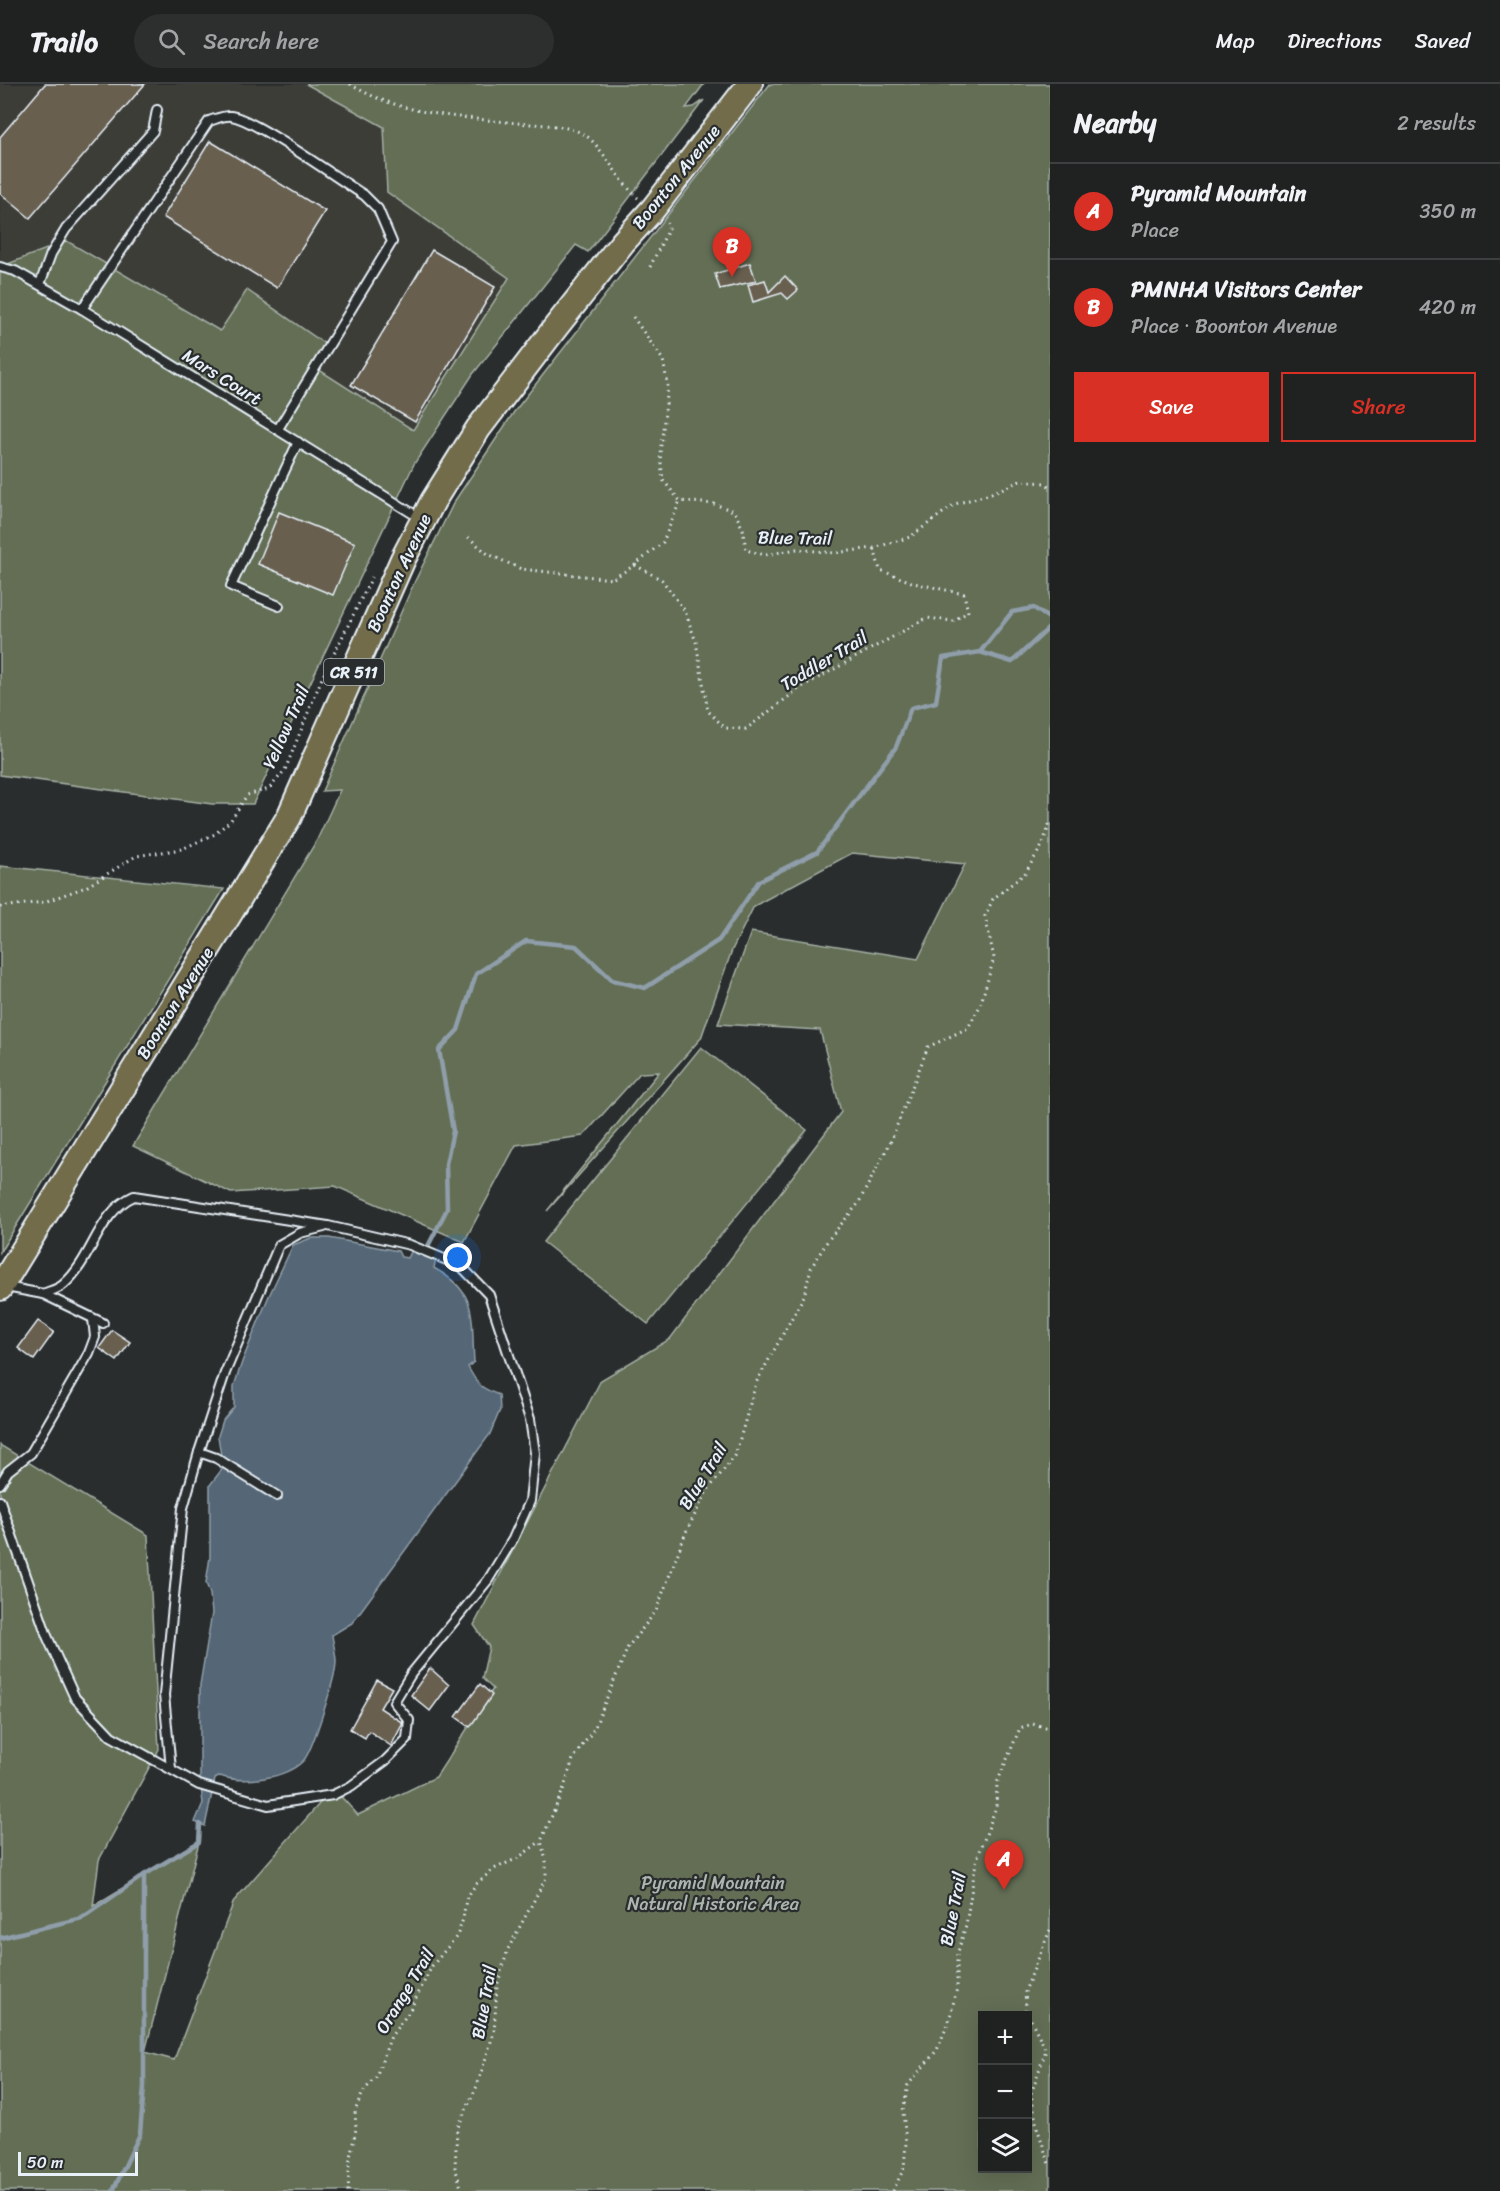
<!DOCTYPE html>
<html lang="en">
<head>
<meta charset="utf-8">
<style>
  :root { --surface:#202222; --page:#2d2f2f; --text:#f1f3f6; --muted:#a2a4a5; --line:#3d3f40; --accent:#d93025 }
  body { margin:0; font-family:Sriracha,sans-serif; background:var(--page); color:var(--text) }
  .controls { position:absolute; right:18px; bottom:18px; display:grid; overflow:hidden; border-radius:0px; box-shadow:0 6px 24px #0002 }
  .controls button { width:54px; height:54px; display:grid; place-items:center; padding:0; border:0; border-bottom:2px solid var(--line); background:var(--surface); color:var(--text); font:30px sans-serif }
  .scale { position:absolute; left:18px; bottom:15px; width:120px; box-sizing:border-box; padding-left:6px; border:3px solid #e8f1f8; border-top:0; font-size:16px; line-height:21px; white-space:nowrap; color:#e8f1f8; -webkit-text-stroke:4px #2a2d2e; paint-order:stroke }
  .you { position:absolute; left:458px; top:1174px; width:21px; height:21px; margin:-15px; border:4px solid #fff; border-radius:50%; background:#1a73e8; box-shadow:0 0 0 9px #1a73e833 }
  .badge { display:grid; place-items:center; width:39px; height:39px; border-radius:50%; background:var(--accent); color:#fff; font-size:20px; font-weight:700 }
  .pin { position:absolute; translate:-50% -50px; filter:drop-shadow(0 2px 3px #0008) }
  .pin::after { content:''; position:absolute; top:32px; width:21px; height:18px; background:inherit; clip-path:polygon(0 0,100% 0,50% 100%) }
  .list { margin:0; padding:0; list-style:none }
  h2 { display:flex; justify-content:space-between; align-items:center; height:78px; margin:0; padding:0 24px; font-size:26px }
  h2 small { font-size:20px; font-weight:400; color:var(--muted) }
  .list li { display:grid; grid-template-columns:39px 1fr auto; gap:18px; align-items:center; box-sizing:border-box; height:96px; padding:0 24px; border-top:2px solid var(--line) }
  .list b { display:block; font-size:22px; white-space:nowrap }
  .list p { margin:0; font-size:20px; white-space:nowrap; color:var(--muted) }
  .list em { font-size:20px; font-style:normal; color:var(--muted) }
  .actions { display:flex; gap:12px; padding:18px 24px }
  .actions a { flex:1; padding:14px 0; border:2px solid var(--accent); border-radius:0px; text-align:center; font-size:21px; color:var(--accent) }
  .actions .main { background:var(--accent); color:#fff }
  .icon { flex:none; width:33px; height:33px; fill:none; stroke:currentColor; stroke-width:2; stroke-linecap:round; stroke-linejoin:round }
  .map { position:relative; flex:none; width:1050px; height:2107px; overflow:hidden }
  header { display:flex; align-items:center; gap:36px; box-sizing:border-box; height:84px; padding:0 30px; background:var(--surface); border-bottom:2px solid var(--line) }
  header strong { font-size:28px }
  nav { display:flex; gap:33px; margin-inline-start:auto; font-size:21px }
  .search { width:420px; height:54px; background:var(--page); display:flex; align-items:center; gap:15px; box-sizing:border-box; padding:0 21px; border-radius:33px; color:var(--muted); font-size:22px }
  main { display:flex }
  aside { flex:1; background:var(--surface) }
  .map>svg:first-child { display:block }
  .built { fill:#3d3c38 }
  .green { fill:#636e55; stroke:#a6b0a6; stroke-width:1.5; fill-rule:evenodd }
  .water { fill:#546676; stroke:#8f9eaa; stroke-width:1.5 }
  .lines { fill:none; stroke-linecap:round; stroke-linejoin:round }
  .stream { stroke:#8f9eaa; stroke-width:4.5 }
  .building { fill:#685f50; stroke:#e8f1f8; stroke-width:1.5 }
  .service-casing { stroke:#e8f1f8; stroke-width:12 }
  .primary-casing { stroke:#e8f1f8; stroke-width:28 }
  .path { stroke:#e8f1f8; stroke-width:3; stroke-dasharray:1.5 4.5; stroke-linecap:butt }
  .service { stroke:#2a2d2e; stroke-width:8 }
  .primary { stroke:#736c4b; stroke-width:24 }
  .labels { text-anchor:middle; stroke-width:4.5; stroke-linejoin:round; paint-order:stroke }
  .shield { fill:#2a2d2e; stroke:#afb6bb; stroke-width:1.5 }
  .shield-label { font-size:16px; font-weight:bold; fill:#e8f1f8 }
  .street-label { font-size:18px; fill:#e8f1f8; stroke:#2a2d2e }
  .park-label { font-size:18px; fill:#acb6af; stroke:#2a2d2e }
</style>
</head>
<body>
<header>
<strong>Trailo</strong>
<div class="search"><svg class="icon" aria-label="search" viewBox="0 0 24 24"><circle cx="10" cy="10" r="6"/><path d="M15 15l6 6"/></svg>Search here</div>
<nav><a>Map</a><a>Directions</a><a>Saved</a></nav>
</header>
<main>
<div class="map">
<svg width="1050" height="2107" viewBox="0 0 1050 2107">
  <rect width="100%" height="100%" fill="#2a2d2e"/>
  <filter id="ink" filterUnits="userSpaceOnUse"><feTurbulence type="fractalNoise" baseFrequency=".0167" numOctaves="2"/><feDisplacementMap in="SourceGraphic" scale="12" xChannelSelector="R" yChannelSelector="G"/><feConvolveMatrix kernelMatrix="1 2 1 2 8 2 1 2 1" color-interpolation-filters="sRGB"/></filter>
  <g filter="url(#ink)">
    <path class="built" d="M0,0h306l78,43 3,65 122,86 -96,153 -101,-65 -65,-76 -27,41 -153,-89 -67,25z"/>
    <g class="green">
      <path d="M306,0h398l-18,24 8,-1 10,-7 -116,152 -12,-7 -103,129 -59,90 -161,340h-41l-212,-29v-508l67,-26 153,90 27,-41 78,54 -12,22 100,64 96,-152 -122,-86 -3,-65z"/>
      <path d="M770,0h280v2107h-1050v-746l148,90 11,214 -60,111 -6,46 106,-64 -54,210 29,8 60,-159 99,-113 25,27 78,-38 57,-88 -11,-11 7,-31 -15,-22 127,-245 69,-41 171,-227 -21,-82 -102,-6 33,-92 167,27 47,-95 -113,-11 -98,53 -22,44 -31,88 -154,173 112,-139 -19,1 -57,63 -67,9 -52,97 -129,-56 -104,7 -98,-47 184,-306 23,-50 -18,1 92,-208 40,-81 60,-90zM982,1932h46v152h-46z"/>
      <path d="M0,782l224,23 -224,363z"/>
      <path d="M701,963l106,83 -159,194 -105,-82z"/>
    </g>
    <path class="water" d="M311,1154h18l69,13 3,6 7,1 4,-8 24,9 -2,9c45,25 37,48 40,94l-6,5c9,17 12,21 31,28l1,15 -10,24 -138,189 -20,12c1,8 4,18 4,27 0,14 -24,91 -33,99 -18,18 -60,23 -83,15l-5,3 -10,47 -10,-4 8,-19 -3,-23v-95l12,-72 -2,-19 -4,-11 4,-26v-72l13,-17 -5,-32 5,-16 11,-13v-21l8,-24 26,-64 25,-53z"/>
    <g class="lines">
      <g class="stream">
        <path d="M980,568l32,10 38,-35"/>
        <path d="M425,1168l22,-43 -1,-45 7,-33 -14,-81 19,-20 18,-56 50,-33 50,5 36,34 33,8 74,-48 40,-59 58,-29 79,-105 15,-39 25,-6 7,-44 37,-6 32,-40 22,-4 16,11"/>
        <path d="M0,1854l82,-20 62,-43"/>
        <path d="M113,2107l27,-57 4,-47v-212l55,-33 1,-18"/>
      </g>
    </g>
    <g class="building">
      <path d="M45,0h100l-115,134 -30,-25v-56z"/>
      <path d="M210,57l115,70 -48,77 -114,-71z"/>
      <path d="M432,166l63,37 -80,135 -64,-37z"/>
      <path d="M750,179l6,18 -36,8 -5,-15z"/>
      <path d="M785,192l13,14 -10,9 -6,-6 -29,9 -5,-17 17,-5 4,12z"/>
      <path d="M279,428l76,31 -22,52 -75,-31z"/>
      <path d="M38,1237l16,11 -20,28 -16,-12z"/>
      <path d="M112,1246l18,12 -13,19 -18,-13z"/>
      <path d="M430,1584l19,17 -19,26 -19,-16z"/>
      <path d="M377,1596l15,8 -12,20 23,15 -12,23 -22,-15 -4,7 -15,-9z"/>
      <path d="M480,1600l12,11 -22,32 -14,-10z"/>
    </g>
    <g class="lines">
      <g class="service-casing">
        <g id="service">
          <path d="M0,183l15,4 67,38 338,209"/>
          <path d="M40,200l11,-30 15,-25 87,-98 4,-21"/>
          <path d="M82,225l127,-188c7,-2 15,-6 22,-5 22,2 109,64 133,79l14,14 14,33 -114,187"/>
          <path d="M279,522l-48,-20 67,-144"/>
          <path d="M6,1203l37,7 60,29"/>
          <path d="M199,1368l17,6 61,38"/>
          <path d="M0,1400l8,-13 23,-18 58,-100 6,-16 -2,-18"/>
          <path d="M0,1417l47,135 28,62 36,38 88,49 69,20 65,-10 18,-9 34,-25 22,-22 2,-19 -15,-18 17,-28 77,-94 25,-41 17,-38 5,-48 -5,-34 -41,-124 -28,-29 -51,-21 -82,-19 -194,-30c-36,16 -41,63 -70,88 -5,5 -14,7 -21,10"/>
          <path d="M171,1685l-7,-74 19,-187 16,-56 26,-79 54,-128 21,-12 24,-6"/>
        </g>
      </g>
      <g class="primary-casing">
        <path id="primary" d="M0,1204l289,-471 114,-258 30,-58 45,-72 77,-101 68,-86 30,-33 97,-125"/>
      </g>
      <g class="path">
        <path d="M350,0c49,31 110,33 167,39 21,2 50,1 68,12 17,11 34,47 53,63"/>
        <path d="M650,183l19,-39 -2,-5"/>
        <path d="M633,233l30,43 5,27 -8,67 3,26 17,21 34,3 20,7 9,18 3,21 19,5 32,-6 37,4 40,-5 36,-11 45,-33 32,-9 33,-14 25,2 5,4"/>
        <path d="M468,453l20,17 33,15 91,10 23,-14 28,-23 17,-41"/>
        <path d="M635,481l27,15 23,31 11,31 12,69 17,17 21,1 54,-41 127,-70 26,3 15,-9 -4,-18 -50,-11 -34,-13 -6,-22"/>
        <path d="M0,823l44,-5 42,-15 50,-31 46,-7 33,-15 16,-14 16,-25 22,-6 16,-19 37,-92 50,-101"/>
        <path d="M1050,1846l-25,61 1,19 20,40 -15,44 6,33 13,40"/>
        <path d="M348,2107l2,-34 6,-28 -1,-18 8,-19 13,-15 15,-41 18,-24 23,-46 25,-30 6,-17 3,-20 10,-15 18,-15 24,-11 23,-17"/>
        <path d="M462,2107l-7,-24 2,-38 20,-43 17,-54 3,-46 11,-37 38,-71v-17l-5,-20 23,-53 9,-29 21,-30 34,-82 28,-36 30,-79 21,-41 28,-35 21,-73 48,-87 7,-28 17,-28 30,-36 32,-61 38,-96 40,-19 12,-22 14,-48 -9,-42 8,-17 32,-26 17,-27 8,-24"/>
        <path d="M893,2107l11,-23 2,-25 -3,-32 5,-26 29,-35 12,-29 8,-33v-33l9,-30 10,-63 20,-55 1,-24 23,-55 12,-4 18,4"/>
      </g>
      <use href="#service" class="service"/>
      <use href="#primary" class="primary"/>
    </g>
  </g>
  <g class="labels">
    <rect class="shield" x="324" y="575" width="60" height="26" rx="4.5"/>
    <g class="shield-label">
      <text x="354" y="594">CR 511</text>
    </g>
    <g class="street-label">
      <text transform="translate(676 93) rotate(-51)" y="6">Boonton Avenue</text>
      <text transform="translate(222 293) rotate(32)" y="6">Mars Court</text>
      <text transform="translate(795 454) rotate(1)" y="6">Blue Trail</text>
      <text transform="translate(399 489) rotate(-65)" y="6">Boonton Avenue</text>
      <text transform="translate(824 577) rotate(-31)" y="6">Toddler Trail</text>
      <text transform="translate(286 643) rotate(-66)" y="6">Yellow Trail</text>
      <text transform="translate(175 919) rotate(-58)" y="6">Boonton Avenue</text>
      <text transform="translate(703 1392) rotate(-58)" y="6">Blue Trail</text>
      <text transform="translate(953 1825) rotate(-79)" y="6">Blue Trail</text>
      <text transform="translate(405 1907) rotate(-59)" y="6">Orange Trail</text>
      <text transform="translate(484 1918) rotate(-80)" y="6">Blue Trail</text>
    </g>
    <g class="park-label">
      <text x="713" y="1805">Pyramid Mountain<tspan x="713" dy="21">Natural Historic Area</tspan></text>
    </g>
  </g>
</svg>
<div class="controls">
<button>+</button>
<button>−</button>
<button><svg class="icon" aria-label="layers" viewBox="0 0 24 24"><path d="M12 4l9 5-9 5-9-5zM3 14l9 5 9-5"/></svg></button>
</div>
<div class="scale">50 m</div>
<div class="you"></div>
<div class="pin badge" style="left:1004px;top:1806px">A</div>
<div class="pin badge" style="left:732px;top:193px">B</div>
</div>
<aside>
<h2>Nearby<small>2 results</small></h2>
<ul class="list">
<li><span class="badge">A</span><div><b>Pyramid Mountain</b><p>Place</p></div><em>350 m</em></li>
<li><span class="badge">B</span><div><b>PMNHA Visitors Center</b><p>Place · Boonton Avenue</p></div><em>420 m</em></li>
</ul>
<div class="actions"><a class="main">Save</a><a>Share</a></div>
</aside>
</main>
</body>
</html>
